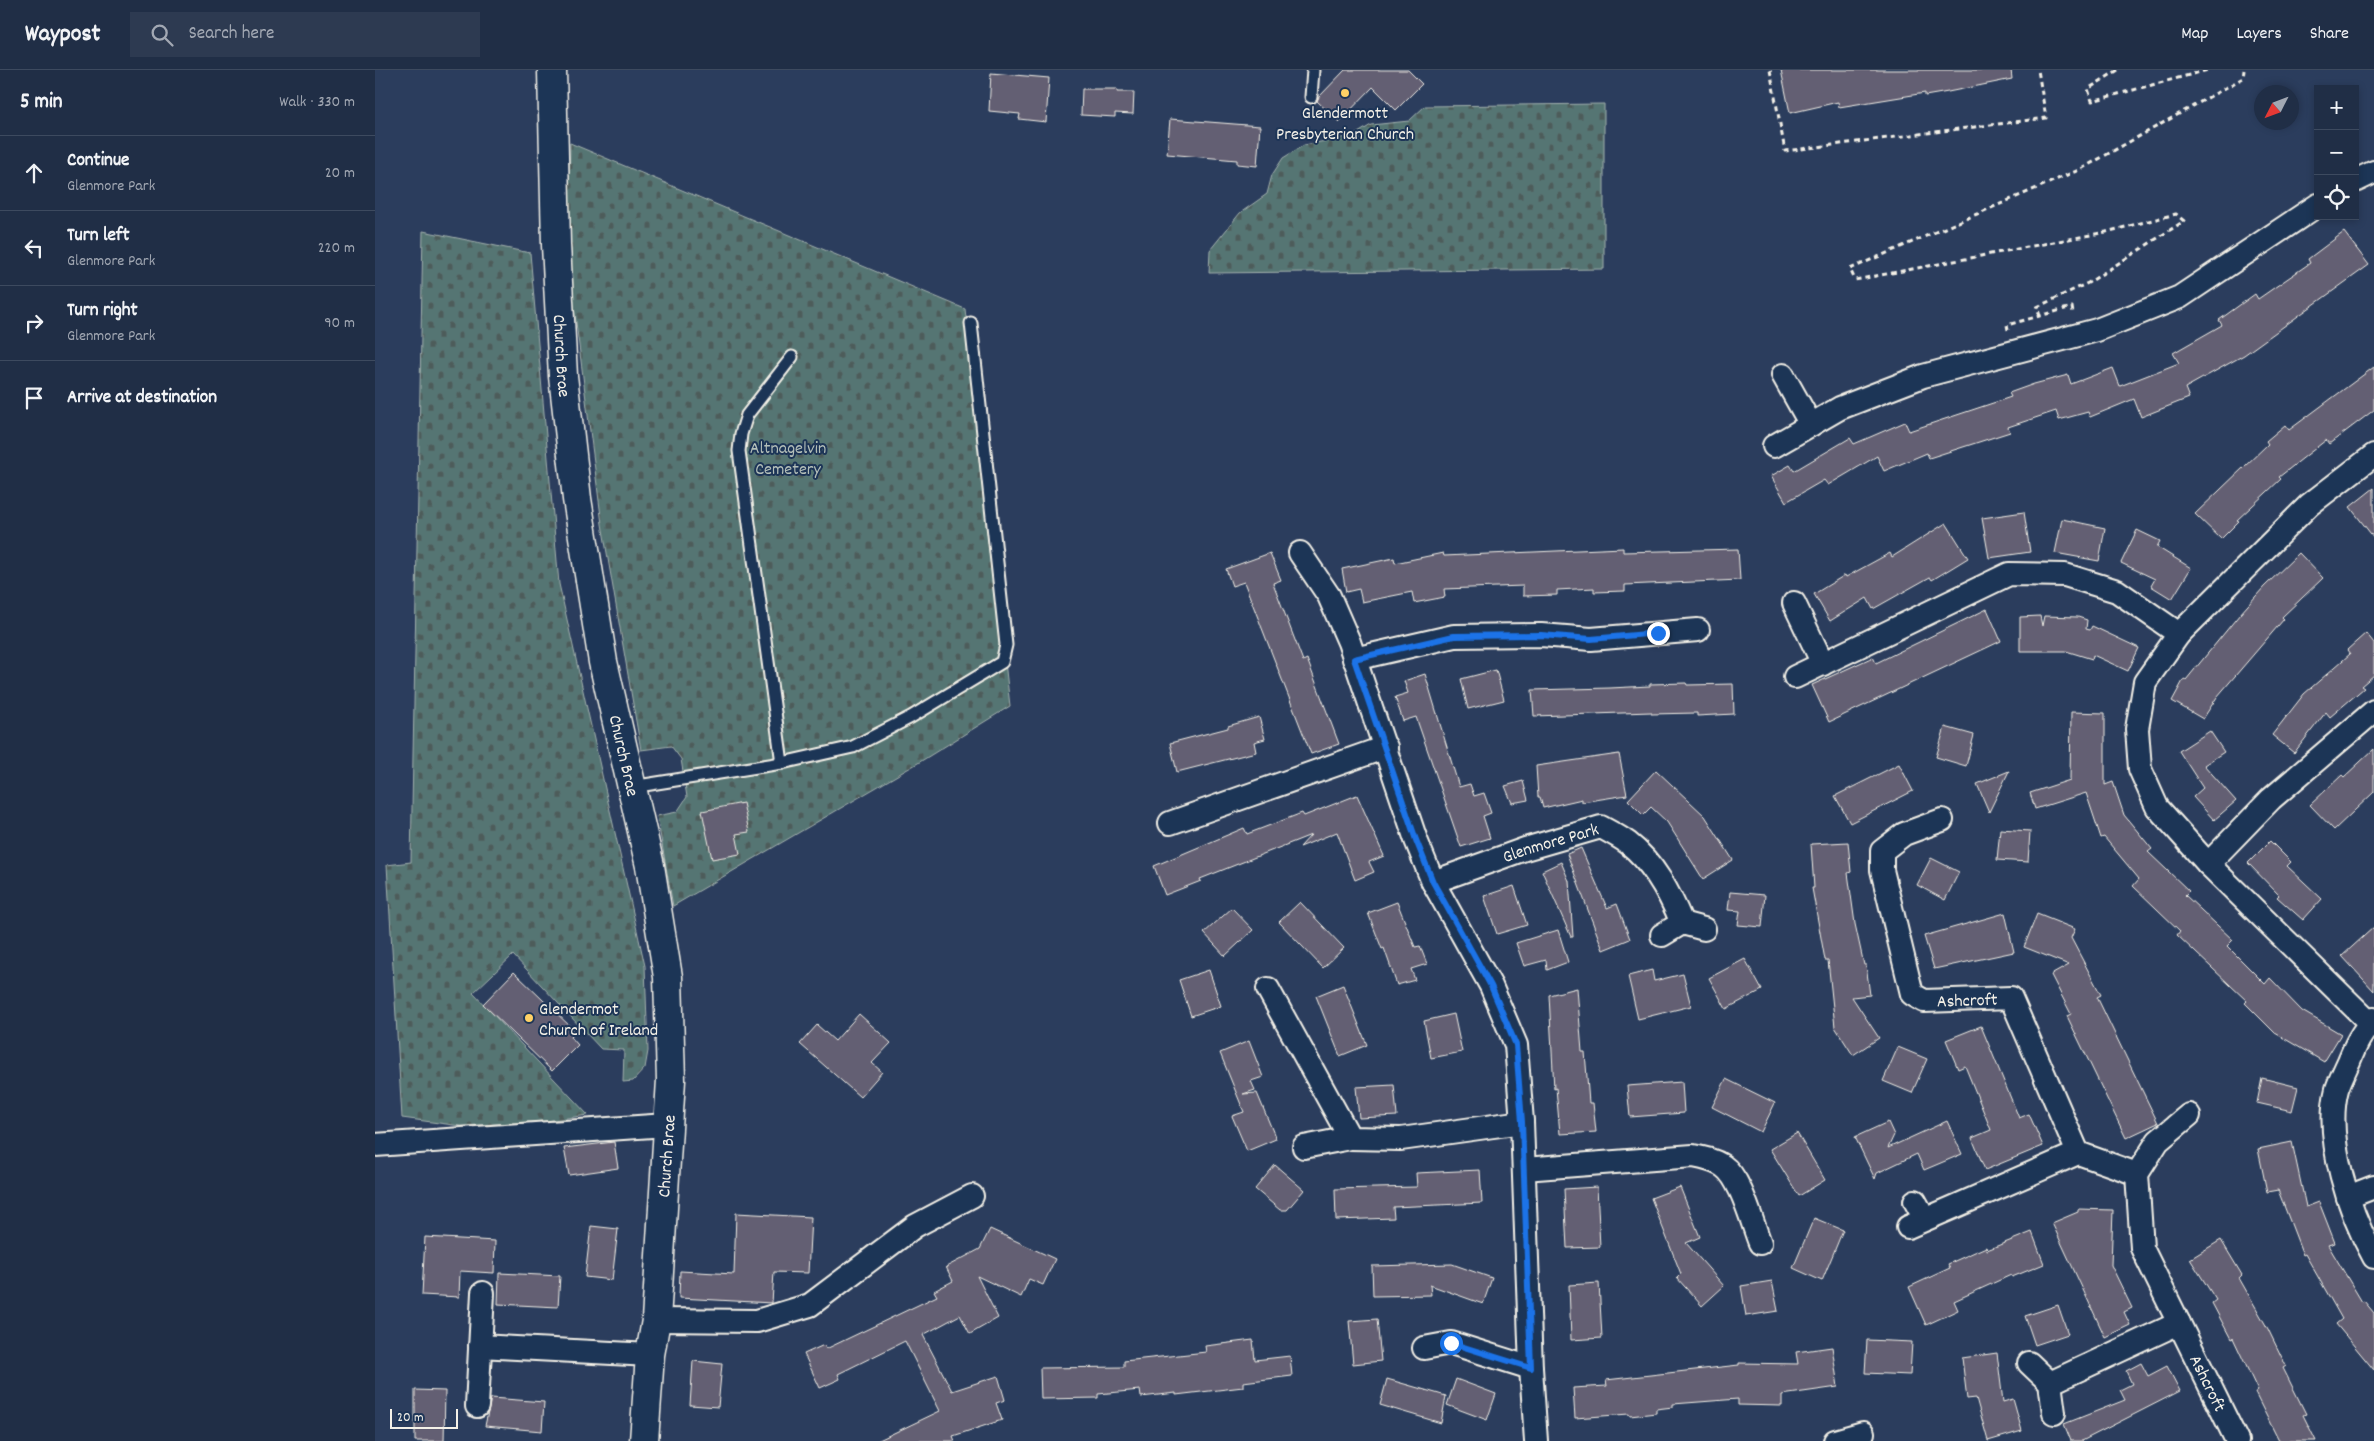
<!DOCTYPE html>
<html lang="en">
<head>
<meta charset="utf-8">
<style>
  :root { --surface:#202e46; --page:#2d3a51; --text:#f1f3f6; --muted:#a2a8b3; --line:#3d4a5f }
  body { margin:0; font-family:Dekko,sans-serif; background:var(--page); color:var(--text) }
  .controls { position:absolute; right:15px; top:15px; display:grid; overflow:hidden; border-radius:0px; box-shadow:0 2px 8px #0003 }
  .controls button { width:45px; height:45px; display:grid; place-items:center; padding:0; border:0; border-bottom:1px solid var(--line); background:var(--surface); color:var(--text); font:25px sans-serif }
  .compass { position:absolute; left:1879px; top:15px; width:45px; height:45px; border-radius:50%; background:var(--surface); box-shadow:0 2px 8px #0003; rotate:228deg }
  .scale { position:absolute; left:15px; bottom:12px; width:68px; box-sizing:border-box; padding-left:5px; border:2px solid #f4f1e8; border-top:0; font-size:14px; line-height:18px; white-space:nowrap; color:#f4f1e8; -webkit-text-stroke:4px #1d3557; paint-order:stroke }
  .stop { position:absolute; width:15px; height:15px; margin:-11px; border:4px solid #1a73e8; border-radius:50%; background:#fff }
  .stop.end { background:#1a73e8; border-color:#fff; box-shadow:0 1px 5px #0008 }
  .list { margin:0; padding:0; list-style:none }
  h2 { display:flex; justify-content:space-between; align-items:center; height:65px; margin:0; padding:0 20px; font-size:21px }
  h2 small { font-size:16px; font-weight:400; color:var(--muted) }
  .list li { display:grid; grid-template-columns:32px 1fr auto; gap:15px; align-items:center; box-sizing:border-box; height:75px; padding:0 20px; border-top:1px solid var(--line) }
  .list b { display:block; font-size:19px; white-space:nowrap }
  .list p { margin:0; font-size:16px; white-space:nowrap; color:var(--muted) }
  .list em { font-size:16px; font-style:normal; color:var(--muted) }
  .icon { flex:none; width:28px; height:28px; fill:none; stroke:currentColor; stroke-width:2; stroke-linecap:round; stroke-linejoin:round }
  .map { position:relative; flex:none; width:1999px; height:1371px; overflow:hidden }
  header { display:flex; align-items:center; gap:30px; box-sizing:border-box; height:70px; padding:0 25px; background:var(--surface); border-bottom:1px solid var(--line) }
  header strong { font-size:24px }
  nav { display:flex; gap:28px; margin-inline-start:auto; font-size:18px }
  .search { width:350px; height:45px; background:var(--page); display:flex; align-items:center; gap:12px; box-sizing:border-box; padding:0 18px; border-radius:0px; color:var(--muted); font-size:19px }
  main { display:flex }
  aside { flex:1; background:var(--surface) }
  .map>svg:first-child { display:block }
  .cemetery { fill:url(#cemetery-stones); stroke:#a4b2ae }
  .building { fill:#645f73; stroke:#f4f1e8 }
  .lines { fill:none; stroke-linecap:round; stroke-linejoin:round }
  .service-casing { stroke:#f4f1e8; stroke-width:15 }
  .minor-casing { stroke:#f4f1e8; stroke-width:26 }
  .secondary-casing { stroke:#f4f1e8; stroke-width:31 }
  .path { stroke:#f4f1e8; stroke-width:3; stroke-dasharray:5 4; stroke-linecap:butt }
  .service { stroke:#1d3557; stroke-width:11 }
  .minor { stroke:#1d3557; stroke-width:22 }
  .secondary { stroke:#1d3557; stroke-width:28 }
  .route { stroke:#1a73e8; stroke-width:6 }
  .poi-dot { fill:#ffd166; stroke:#1d3557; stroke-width:2 }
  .labels { text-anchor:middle; stroke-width:4; stroke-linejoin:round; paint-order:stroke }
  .poi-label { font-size:18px; fill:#f4f1e8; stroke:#1d3557 }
  .street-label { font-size:18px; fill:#f4f1e8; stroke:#1d3557 }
  .park-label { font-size:18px; fill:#b4bfb9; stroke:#1d3557 }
</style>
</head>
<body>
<header>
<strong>Waypost</strong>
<div class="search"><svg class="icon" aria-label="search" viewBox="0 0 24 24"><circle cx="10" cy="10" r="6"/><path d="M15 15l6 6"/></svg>Search here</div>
<nav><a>Map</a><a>Layers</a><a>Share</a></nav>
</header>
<main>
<aside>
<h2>5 min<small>Walk · 330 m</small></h2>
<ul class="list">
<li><svg class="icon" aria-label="ahead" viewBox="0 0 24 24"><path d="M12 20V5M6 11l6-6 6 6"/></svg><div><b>Continue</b><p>Glenmore Park</p></div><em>20 m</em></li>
<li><svg class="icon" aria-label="left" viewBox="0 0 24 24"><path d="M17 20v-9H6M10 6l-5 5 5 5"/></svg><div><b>Turn left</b><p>Glenmore Park</p></div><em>220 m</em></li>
<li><svg class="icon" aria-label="right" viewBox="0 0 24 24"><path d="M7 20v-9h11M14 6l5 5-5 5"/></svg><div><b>Turn right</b><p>Glenmore Park</p></div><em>90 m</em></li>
<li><svg class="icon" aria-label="arrive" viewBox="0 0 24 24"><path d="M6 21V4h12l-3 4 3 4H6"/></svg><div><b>Arrive at destination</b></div></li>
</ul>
</aside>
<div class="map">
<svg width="1999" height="1371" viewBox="0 0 1999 1371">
  <defs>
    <pattern id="cemetery-stones" width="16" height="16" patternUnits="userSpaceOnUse" patternTransform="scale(1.25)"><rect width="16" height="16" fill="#557473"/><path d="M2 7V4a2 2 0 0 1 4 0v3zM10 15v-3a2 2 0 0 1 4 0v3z" fill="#4e5c5a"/></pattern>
  </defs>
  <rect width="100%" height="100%" fill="#2b3d5d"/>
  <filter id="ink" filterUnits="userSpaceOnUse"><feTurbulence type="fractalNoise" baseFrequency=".02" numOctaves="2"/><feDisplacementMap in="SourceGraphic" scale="10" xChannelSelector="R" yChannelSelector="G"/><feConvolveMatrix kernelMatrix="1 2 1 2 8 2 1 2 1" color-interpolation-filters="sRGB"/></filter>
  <g filter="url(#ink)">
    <g class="cemetery">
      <path d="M1229,34v165l-395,4 1,-23 30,-37 27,-19 5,-19 11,-17 21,-13 49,-9 18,-11 38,-4 16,-15z"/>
      <path d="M195,73l395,166 45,397 -92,57 -245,143 -16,-90 20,-4 10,-15 -6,-38 -10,-13 -30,4 -39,-226 -34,-264z"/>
      <path d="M48,161l107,22 29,331 86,382 3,85 -3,17 -12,13 -10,1 1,-32 -23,-1 -88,-94 -40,38 115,122 -42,6 -85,5 -59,-8 -15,-253 24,-3z"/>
    </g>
    <g class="building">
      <path d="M970,0h63l14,14 -26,26 -23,-23 -34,35 -22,-21 2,-4z"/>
      <path d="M1406,0h230l1,9 -64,13 -23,4v-3l-86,14 -1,-5 -48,11z"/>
      <path d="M616,3l58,5 -3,44 -27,-3 1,-5 -31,-3z"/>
      <path d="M707,19h35v3h17l-1,22 -18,-1v4l-34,-2z"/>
      <path d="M795,49l90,7 -3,40 -20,-2v-4l-70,-6z"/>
      <path d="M1969,162l25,33 -125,90 -59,33 4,10 -48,19 -7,-18 -44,18 -2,-5 -29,8 -3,-9 -48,16 2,5 -81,26 -2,-5 -43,18 -7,-15 -49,29 -4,-5 -38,22 -15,-26 19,-11 4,6 56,-33 4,6 51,-22 4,9 102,-34 -2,-4 25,-9 34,-9 3,9 42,-16 7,18 59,-23 -6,-10 49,-28 -3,-5 36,-26 3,5 52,-36 -2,-4z"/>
      <path d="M1999,297v43l-45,34 -3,-4 -47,37 2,2 -44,41 2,1 -18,18 -26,-25 73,-70 -2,-3 19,-16 4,5z"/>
      <path d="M1999,418v50l-24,-31z"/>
      <path d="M1649,442l6,40 -41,6 -7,-40z"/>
      <path d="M1687,449l43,9 -6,33 -44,-8z"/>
      <path d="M1571,453l22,35 -36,22 -2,-3 -57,32 -6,-11 -37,23 -16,-27 31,-19 1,2 44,-24 2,4z"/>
      <path d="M1762,460l23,11 -3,6 34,21 -19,31 -21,-13 4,-7 -34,-16z"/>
      <path d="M1248,478v4l115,-3 2,31 -115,5v6l-31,1v-4l-37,2v5l-34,1v-10l-79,3 1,8 -31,6 -2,-11 -50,10 -3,-13 -13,3 -4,-23 52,-11 1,5 48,-10 1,3z"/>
      <path d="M895,483l11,27 -8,3 30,78 4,-2 32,85 -28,10 -67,-172 -12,4 -6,-17z"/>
      <path d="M1924,483l24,25 -41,39 2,2 -67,78 -14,22 -31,-18 12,-22 2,1 54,-66 24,-27z"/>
      <path d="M1612,539l14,32 -172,81 -17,-37 61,-28 3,6z"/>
      <path d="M1665,546l2,10 2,-10 34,1 9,3 -1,9 4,1 2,-4 47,22 -11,23 -35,-16 -1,4 -26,-8h-46v-34z"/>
      <path d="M1991,563l8,10v32l-13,11 3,2 -34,29 -4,-5 -32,41 -22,-18 32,-41 46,-40 -3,-4z"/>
      <path d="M1121,600l8,30 -36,9 -7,-30z"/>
      <path d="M1050,604l34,113 11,-3 4,12 10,-3 7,20 -8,3 7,22 -29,9 -45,-130 -13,4 -8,-24 13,-4 -4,-12z"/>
      <path d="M1311,613l1,2 46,-1 1,30 -37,2v-3l-46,1v-2l-117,4 -2,-26 78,-2 40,-2v-2z"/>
      <path d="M1696,642l34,1v72l8,-3 11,33 28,34 -4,3 41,39 -4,4 48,45 -6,6 38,38 5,-6 32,33 39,23 -17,28 -49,-29 -30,-30 2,-2 -70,-66 3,-4 -47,-45 6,-7 -35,-42 -3,1 -15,-45 -51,16 -5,-16 40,-13z"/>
      <path d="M884,647l6,22 -11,3 2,10 -79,20 -7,-29 58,-15v-2z"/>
      <path d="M1570,657l29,8 -8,31 -30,-9z"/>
      <path d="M1835,661l14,21 -20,13 32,36 -22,19 -21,-23 10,-9 -24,-37z"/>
      <path d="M1999,679v43l-40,38 -24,-25 32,-30 2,2z"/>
      <path d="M1244,684l8,41 -45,7v-3l-39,9 -3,-11h-2l-2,-31z"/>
      <path d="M1524,694l14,27 -63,32 -15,-27z"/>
      <path d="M1281,700l49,46 28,44 -30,19 -36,-57 -16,-15 -8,8 -15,-15z"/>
      <path d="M1634,701l-20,41 -12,-28z"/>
      <path d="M1148,711l5,19 -16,3 -7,-17z"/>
      <path d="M982,725l27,61 -15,6 5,10 -19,8 -18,-48 -37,15 11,-12 -111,44 1,2 -36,14 -11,-29 90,-38 3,6 55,-21 2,3z"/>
      <path d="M368,733l6,29 -13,2 4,20 -28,5 -10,-48z"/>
      <path d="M1625,759l30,2 -2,31 -31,-2z"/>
      <path d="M1895,771l21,21 -4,4 35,33 -19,21 -26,-23 2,-2 -31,-32z"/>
      <path d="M1473,772l3,30 -3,1 7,51 9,41h2l4,30 -18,2 27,41 -26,17 -18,-28 -7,-67h-3l-13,-72h2l-3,-44z"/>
      <path d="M1206,778l26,60 10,-4 13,35 -27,11 -36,-96z"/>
      <path d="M1556,788l28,14 -14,28 -28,-15z"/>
      <path d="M1186,792l8,19 4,56h-2l-29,-66z"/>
      <path d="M1139,816l13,39 -30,9 -13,-38z"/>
      <path d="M1355,822l35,3 -3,32 -24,-2 2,-14 -12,-1z"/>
      <path d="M925,832l44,46 -21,20 -44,-46z"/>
      <path d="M1022,832l18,45 5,-1 7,18 -16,5 4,11 -18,5 -13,-37 -2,1 -14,-36z"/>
      <path d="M857,838l21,22 -28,26 -21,-23z"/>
      <path d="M1630,843l9,39 -80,17 -10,-33z"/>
      <path d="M1662,844l38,15 -4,9 30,57 -4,2 61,126 -32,15 -59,-122 4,-2 -20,-39 18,-10 -45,-18z"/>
      <path d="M1999,857v64l-32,-35z"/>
      <path d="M1183,860l10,32 -21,8 -1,-10 -22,6 -8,-23z"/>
      <path d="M1370,889l17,31 -36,19 -17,-31z"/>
      <path d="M834,900l12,36 -30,10 -12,-36z"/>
      <path d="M1277,900l2,11 29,-7 8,32 -53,13 -10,-43z"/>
      <path d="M139,902l62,60 -5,5 7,8 -26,26 -69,-67z"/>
      <path d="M968,915l24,60 -27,11 -24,-60z"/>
      <path d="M1202,918l5,64h3l4,51h4l3,29 -36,2 -4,-46 -2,1 -5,-94z"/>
      <path d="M484,944l32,29 -19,20 10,9 -22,25 -60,-53 17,-19 18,16z"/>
      <path d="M1079,944l8,38 -31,6 -7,-37z"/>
      <path d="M1606,956l38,92 10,-4 14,32 -58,24 -13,-32 19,-8 -26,-64 -7,3 -12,-29z"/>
      <path d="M874,971l14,36 -12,4 4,9 -12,4 14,-1 19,46 -29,12 -15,-35 12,-4 -24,-59z"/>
      <path d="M1523,977l29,12 -15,34 -29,-12z"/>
      <path d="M1887,1008l36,9 -6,24 -35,-8z"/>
      <path d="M1351,1009l49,24 -14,29 -49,-25z"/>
      <path d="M1307,1012l2,31 -54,4 -3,-31z"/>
      <path d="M1019,1015l3,31 -38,2 -3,-31z"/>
      <path d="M1572,1051l15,33 -38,16 -7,-16 -40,19 -2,6 -20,-42 33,-15 6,13 -6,13z"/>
      <path d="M1422,1063l28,47 -26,16 -29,-47z"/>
      <path d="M239,1072l4,26 -49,7 -5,-27z"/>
      <path d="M1917,1072l14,65 13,-5 16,41 -7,2 34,57 2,-1 10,12v57l-38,-46 6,-5 -37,-65 -2,1 -25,-65 -11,2 -9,-43z"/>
      <path d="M900,1095l29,25 -17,20h-7l-25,-21z"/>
      <path d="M1105,1100l2,33 -89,4 1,11 -58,2 -1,-31 82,-2 -1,-14z"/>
      <path d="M1222,1117l3,60 -33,1 -3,-59z"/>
      <path d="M1305,1117l20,50 -14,6 38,43 -22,20 -25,-28 4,-4 -30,-76z"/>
      <path d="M1703,1139l35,1 -2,55 21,43 -8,4 6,13 -25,12 -53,-114 26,-11z"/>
      <path d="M361,1143l75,4 -3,56 -34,-1 -2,31 -93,-5 1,-27 54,3z"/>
      <path d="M1439,1148l29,12 -21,51 -29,-13z"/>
      <path d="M216,1156l27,3 -6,51 -27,-3z"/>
      <path d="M615,1159l65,30 -12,26 -14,-6 -8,18 -44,-21 21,42 -28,16 -10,-19 -37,20 29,56 46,-15 7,24 -9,3 6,17 -49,16 2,5h-78l63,-30 -35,-70 -67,33 2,5 -20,9 -16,-34 20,-9 2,4 111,-53 -3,-5 19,-10 -7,-14 34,-18z"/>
      <path d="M1657,1162l12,32 -32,13 -1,-2 -57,26 4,9 -32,15 -17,-38 41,-19 -2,-4 38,-17 1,3z"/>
      <path d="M50,1167l70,4 -1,32 -34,-2 -1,26 -37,-2z"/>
      <path d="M1846,1170l21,35 -3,3 29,51 18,37 -3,2 23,46 -3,1 13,26h-37l-24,-48 3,-2 -25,-53 -2,1 -19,-36 4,-3 -26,-41z"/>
      <path d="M1077,1194l40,14 -9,26 -53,-19 1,10 -58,1 -1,-30z"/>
      <path d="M124,1203l61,3 -2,31 -60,-3z"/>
      <path d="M1397,1211l6,30 -32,5 -5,-30z"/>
      <path d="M1224,1213l3,55 -31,2 -2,-55z"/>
      <path d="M1683,1235l10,29 -33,11 -10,-29z"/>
      <path d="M1002,1249l4,42 -28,3 -4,-43z"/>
      <path d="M878,1270l2,20 35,-4 2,20 -49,6v5l-67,8v-2l-35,4 -1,-7 -42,4v4l-57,1 -1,-31 84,-1v-6l82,-9 -1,-6z"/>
      <path d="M1492,1270l45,2 -2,33 -45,-2z"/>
      <path d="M1457,1277l6,40 -56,8v11l-44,-1v-6l-65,5v3l-17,2v4l-26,3 -1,-2 -54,4 -2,-30 34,-2 -1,-6 133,-15v-2l59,1 -2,-12z"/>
      <path d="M1622,1283l6,49 10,-3 9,32 -34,10 -12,-43 -9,1 -5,-41z"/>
      <path d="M318,1291l29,3 -4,43 -28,-2z"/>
      <path d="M1766,1293l7,13 19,-10 13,25 -98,50h-11l-7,-17 61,-24 -5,-10 12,-6 -6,-13z"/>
      <path d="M1012,1309l59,17 -5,27 -61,-18z"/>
      <path d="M1081,1309l40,15 -9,26 -40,-15z"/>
      <path d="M40,1320l30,1 -1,50h-29z"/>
      <path d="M116,1328l53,4 -2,29 -57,-5z"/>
    </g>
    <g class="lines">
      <g class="service-casing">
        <g id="service">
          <path d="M936,27l2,-27"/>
          <path d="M407,693l-43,-312 2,-17 6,-19 45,-58"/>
          <path d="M257,717l150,-24 71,-16 58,-30 91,-55 4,-17 -35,-322"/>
        </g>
      </g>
      <g class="minor-casing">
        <g id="minor">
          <path d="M1980,111l19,-9"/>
          <path d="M1408,305l28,50"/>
          <path d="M1399,376l66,-38 83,-32 174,-46 83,-33 138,-92"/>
          <path d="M925,483l29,43 20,46 67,198 17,42 58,104 25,59 6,77 9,246 5,73"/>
          <path d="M1419,533l29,61"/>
          <path d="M979,589l100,-23 87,-1 50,4 107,-9"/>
          <path d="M1420,607l214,-103 56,1 52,16 62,43"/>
          <path id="s1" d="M1567,750l-38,14 -22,17v19l30,124 12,7 87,-3 67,155"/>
          <path d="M795,753l216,-76"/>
          <path d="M1833,794l63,-65 103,-88"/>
          <path id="s2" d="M1058,812l92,-33 76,-22c9,5 19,10 27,16 26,20 42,51 54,80"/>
          <path d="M1287,865l20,-12 22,6"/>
          <path d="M893,919l82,149 51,1 121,-17"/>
          <path d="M1999,949c-13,14 -18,25 -25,42 -4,9 -9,19 -12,28 -13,49 13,126 37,168"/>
          <path d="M1995,953l-162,-159 -51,-57 -17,-38 -3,-40 8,-47 34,-48 130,-129 65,-50"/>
          <path id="s3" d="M1814,1045l-31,26 -21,33 5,74 95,193"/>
          <path d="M0,1075l292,-20"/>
          <path d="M929,1077l46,-9"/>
          <path d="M1149,1099l169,-13c11,2 21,4 30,10 18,12 29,57 37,77"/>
          <path d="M1973,1127l26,-10"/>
          <path d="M1540,1131l10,18"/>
          <path d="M1533,1157l170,-74 59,21"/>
          <path d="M281,1250l101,1 53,-16 105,-79 57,-30"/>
          <path d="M105,1276l170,9"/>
          <path d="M1049,1278l27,-5 80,25"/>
          <path d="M1654,1293l21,20 4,30"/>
          <path d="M1675,1313l129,-60"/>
          <path d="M102,1336l6,-113"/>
          <path d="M1460,1371l28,-8"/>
        </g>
      </g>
      <g class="secondary-casing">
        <g id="secondary">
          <path id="s4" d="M177,0l4,175 7,131 14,123 26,163 47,204 18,111 3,103 -15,240 -6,35 -6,86"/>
        </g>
      </g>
      <g class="path">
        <path d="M1395,0l15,81 261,-33 -8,-48"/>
        <path d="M1743,0l-30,19 4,12 116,-31"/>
        <path d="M1665,246l-3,-9 51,-24 96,-62 -8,-7 -70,18 -251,48 -5,-11 231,-100 162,-91 1,-8"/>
        <path d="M1633,260l-1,-5 65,-18 1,6"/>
      </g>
      <use href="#service" class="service"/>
      <use href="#minor" class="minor"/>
      <use href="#secondary" class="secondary"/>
    </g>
  </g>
  <g class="lines" filter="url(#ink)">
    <path class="route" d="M1076,1273l80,25 -9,-246 -6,-77 -25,-59 -58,-104 -17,-42 -62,-181 100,-23 87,-1 50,4 67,-6"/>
  </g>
  <g class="poi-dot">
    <circle cx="970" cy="23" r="5"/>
    <circle cx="154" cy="948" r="5"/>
  </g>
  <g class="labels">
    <g class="poi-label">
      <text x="970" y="48">Glendermott<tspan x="970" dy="21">Presbyterian Church</tspan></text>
      <text x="164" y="944" text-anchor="start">Glendermot<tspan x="164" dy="21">Church of Ireland</tspan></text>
    </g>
    <g class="street-label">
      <text dy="6" stroke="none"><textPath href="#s4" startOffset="286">Church Brae</textPath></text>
      <text dy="6" stroke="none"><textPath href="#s4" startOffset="691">Church Brae</textPath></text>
      <text dy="6" stroke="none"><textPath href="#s2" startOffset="124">Glenmore Park</textPath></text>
      <text dy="6" stroke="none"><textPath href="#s1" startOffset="272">Ashcroft</textPath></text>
      <text transform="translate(291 1086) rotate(-86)" y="6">Church Brae</text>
      <text dy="6" stroke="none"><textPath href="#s3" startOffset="304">Ashcroft</textPath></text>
    </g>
    <g class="park-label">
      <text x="413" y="383">Altnagelvin<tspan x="413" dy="21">Cemetery</tspan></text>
    </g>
  </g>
</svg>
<div class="controls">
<button>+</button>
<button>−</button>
<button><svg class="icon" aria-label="locate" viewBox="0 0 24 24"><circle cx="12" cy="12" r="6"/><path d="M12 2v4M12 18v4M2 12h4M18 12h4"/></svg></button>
</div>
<svg class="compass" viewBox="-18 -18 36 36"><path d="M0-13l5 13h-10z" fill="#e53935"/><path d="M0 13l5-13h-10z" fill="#a2a8b3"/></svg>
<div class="scale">20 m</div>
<div class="stop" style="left:1076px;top:1273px"></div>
<div class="stop end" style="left:1283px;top:563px"></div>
</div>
</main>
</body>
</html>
